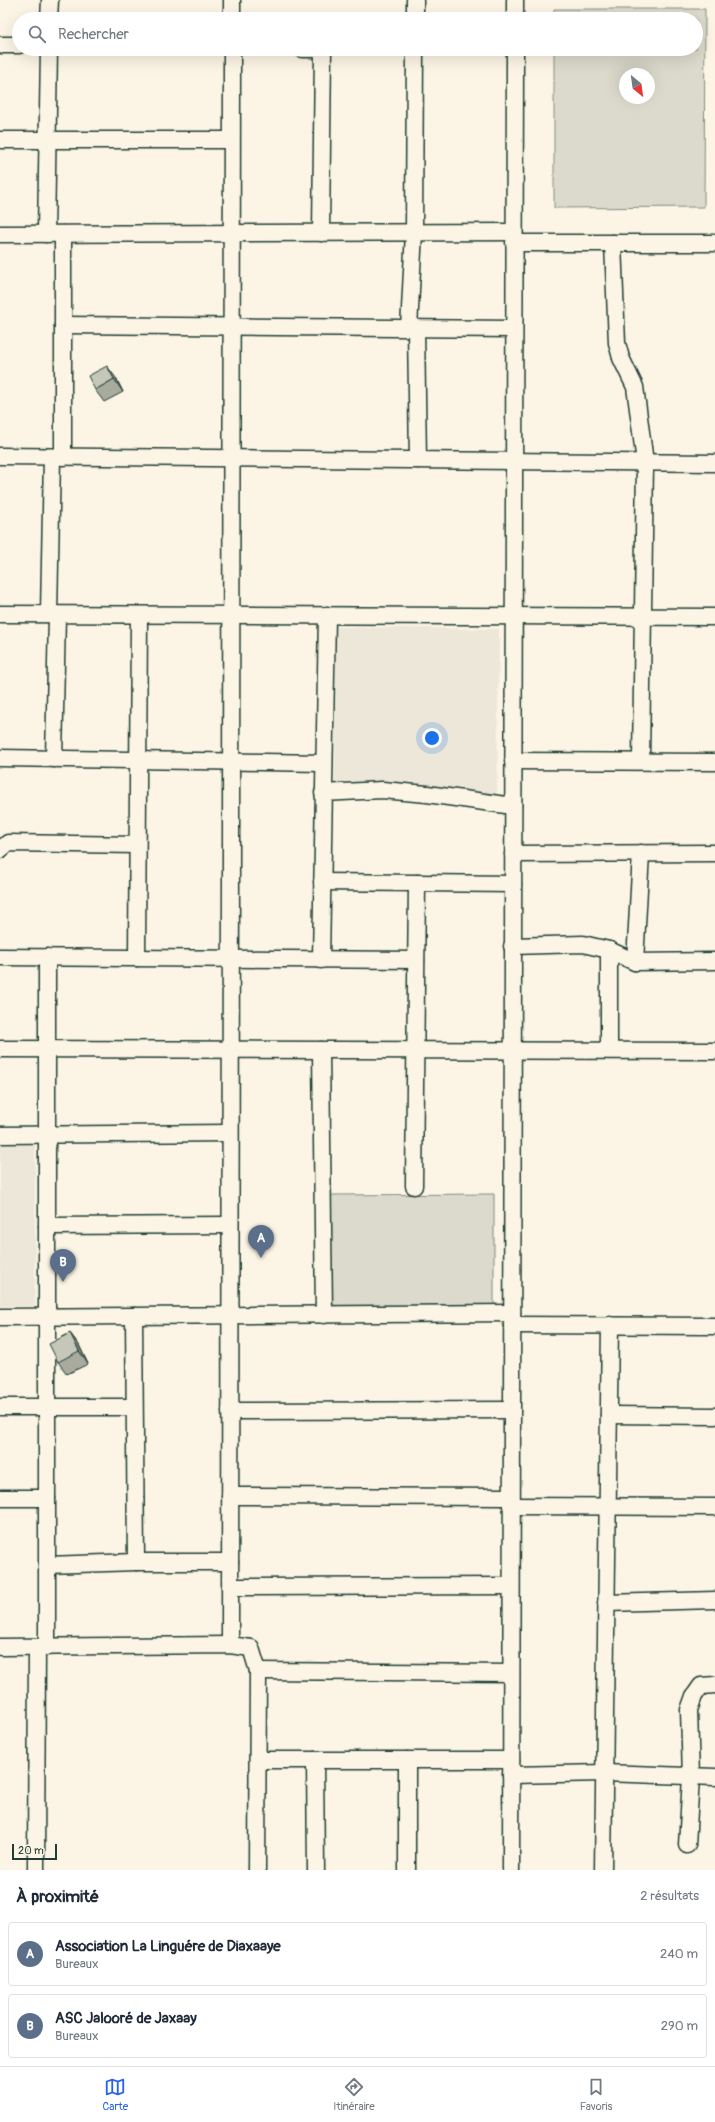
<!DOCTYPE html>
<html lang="fr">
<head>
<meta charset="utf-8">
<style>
  :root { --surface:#fff; --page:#f2f2f3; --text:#1f2937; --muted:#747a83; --line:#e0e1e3; --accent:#2563eb }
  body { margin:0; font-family:Pangolin,sans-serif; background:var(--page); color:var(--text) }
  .compass { position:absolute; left:619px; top:68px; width:36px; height:36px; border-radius:50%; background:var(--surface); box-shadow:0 4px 16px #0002; rotate:151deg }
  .scale { position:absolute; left:12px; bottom:10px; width:45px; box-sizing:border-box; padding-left:4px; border:2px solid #1f3d34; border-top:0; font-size:11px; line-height:14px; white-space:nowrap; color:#1f3d34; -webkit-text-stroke:3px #fcf5e5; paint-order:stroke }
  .you { position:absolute; left:432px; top:738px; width:14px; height:14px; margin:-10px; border:3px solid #fff; border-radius:50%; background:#1a73e8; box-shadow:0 0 0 6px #1a73e833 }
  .badge { display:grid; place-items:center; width:26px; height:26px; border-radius:50%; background:var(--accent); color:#fff; font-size:13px; font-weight:700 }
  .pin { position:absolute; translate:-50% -33px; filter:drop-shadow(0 1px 2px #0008) }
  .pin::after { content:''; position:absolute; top:21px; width:14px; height:12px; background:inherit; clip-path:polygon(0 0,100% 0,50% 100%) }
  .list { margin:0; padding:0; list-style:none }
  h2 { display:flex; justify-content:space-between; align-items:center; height:52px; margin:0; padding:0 16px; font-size:17px }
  h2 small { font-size:13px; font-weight:400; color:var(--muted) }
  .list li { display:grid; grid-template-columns:26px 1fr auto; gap:12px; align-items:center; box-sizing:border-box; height:64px; margin:0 8px 8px; padding:0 8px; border:1px solid var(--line); border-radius:4px }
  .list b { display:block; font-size:15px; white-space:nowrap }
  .list p { margin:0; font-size:13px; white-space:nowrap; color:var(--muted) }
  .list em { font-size:13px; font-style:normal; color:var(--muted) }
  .icon { flex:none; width:22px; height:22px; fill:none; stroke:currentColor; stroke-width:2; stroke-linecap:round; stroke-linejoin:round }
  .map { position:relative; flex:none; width:715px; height:1870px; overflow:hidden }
  .search { position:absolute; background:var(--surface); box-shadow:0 4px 16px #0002; left:12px; right:12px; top:12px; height:44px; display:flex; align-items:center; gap:10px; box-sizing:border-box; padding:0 14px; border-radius:22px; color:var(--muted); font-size:15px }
  .sheet { height:196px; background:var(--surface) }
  nav { display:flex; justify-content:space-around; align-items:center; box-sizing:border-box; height:56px; border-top:1px solid var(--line); background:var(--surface); font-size:11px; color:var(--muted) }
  nav a { display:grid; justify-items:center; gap:2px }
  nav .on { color:var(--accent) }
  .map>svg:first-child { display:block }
  .built { fill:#ece7d8 }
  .green { fill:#dcdacc; stroke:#7e8c80; fill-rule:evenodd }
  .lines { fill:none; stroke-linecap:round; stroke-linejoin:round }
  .minor-casing { stroke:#1f3d34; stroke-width:19 }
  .minor { stroke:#fcf5e5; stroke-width:16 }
  .wall { fill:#a9ab9f; stroke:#1f3d34 }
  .shaded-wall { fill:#8a8b82; stroke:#1f3d34 }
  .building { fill:#c5c7b9; stroke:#1f3d34 }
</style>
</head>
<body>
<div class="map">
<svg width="715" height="1870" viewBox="0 0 715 1870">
  <rect width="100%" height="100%" fill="#fcf5e5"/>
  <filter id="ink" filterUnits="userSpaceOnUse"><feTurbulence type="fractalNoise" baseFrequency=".025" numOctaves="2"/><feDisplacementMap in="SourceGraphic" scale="8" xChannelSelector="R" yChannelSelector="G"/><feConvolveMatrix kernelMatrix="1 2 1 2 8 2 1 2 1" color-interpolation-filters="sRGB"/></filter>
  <g filter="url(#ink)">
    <g class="built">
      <path d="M336,627l163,2 -2,170h-162z"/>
      <rect x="0" y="1142" width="35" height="164"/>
    </g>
    <g class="green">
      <path d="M554,9h151l-1,198 -150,1v-159h142v-30h-142zM625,74h24v24h-24z"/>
      <path d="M494,1194v114l-164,1v-114z"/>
    </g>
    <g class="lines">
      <g class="minor-casing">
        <g id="minor">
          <path d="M49,19l1,-19"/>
          <path d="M232,19v-19"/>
          <path d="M415,19v-19"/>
          <path d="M515,19v-19"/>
          <path d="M0,45h19"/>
          <path d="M302,49h21l-2,184"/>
          <path d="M0,140h231"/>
          <path d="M0,234l514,-2"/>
          <path d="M46,234l3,-185"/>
          <path d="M63,234v223"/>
          <path d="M514,243h201"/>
          <path d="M613,243l4,100 4,15 14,29 10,75 -4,298"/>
          <path d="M63,325l451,4"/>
          <path d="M409,328l5,-96 1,-183"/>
          <path d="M416,328l2,132"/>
          <path d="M0,456l715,7"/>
          <path d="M0,614l715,3"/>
          <path d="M49,614l3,-157"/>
          <path d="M0,758l323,5"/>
          <path d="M54,759l3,-144"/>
          <path d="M513,761l202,1"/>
          <path d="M323,793l59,-3 45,4 86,12"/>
          <path d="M0,850l8,-7 129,2"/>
          <path d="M513,854l202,-1"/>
          <path d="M322,882l191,2"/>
          <path d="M512,946l71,-2 26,6 26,12 80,-1"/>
          <path d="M0,957l416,3"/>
          <path d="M137,958l2,-343"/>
          <path d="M321,960l6,-345"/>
          <path d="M635,962l6,-109"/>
          <path d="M0,1049l715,2"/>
          <path d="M321,1050l3,265"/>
          <path d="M609,1050v-100"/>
          <path d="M0,1135l230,-2"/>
          <path d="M414,1186l3,-303"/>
          <path d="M47,1226l183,-1"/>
          <path d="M134,1316l2,246"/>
          <path d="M0,1317l512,-4"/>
          <path d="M512,1325l203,1"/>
          <path d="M0,1407h134"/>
          <path d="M230,1411l282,-1"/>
          <path d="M609,1415l106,1"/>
          <path d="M230,1496l281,1"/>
          <path d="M0,1498h47"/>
          <path d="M511,1506l204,1"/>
          <path d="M47,1565l89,-3h94"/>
          <path d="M230,1587l281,-1"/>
          <path d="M606,1603l109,-3"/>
          <path d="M230,1645l2,-1596"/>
          <path d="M0,1647l230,-2 21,3 7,23 -1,199"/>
          <path d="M47,1647v-690"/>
          <path d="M258,1671l253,2"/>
          <path d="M258,1760h253"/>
          <path d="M315,1760l1,110"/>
          <path d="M511,1775l93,-2 111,4"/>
          <path d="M687,1845l4,-68 -2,-67 5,-14 7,-10 14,-1"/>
          <path d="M36,1870l1,-223"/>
          <path d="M407,1870v-110"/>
          <path d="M511,1870l4,-1821"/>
          <path d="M603,1870l7,-545"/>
        </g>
      </g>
      <use href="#minor" class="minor"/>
    </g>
    <g class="wall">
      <path d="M116,378l7,14 -19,10 -9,-12z"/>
      <path d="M70,1333l9,12 9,19 -21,10 -9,-12z"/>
    </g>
    <g class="shaded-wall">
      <path d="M107,366l9,12 7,14 -9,-13z"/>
      <path d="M70,1333l9,12 9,19 -9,-13z"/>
    </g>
    <g class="building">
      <path d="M107,366l7,13 -19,11 -7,-14z"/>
      <path d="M70,1333l9,18 -21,11 -9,-18z"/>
    </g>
  </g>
</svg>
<svg class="compass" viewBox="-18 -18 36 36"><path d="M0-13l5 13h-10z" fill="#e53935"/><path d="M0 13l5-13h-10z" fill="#747a83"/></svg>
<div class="scale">20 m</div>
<div class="you"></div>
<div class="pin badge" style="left:261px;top:1258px;background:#5c6f8a">A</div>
<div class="pin badge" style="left:63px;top:1282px;background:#5c6f8a">B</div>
<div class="search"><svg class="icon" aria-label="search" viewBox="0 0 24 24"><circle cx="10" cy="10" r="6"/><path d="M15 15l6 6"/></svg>Rechercher</div>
</div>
<section class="sheet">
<h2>À proximité<small>2 résultats</small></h2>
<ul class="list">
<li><span class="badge" style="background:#5c6f8a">A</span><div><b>Association La Linguére de Diaxaaye</b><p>Bureaux</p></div><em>240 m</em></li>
<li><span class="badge" style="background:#5c6f8a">B</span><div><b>ASC Jalooré de Jaxaay</b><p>Bureaux</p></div><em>290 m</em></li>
</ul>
</section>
<nav>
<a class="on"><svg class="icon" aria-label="map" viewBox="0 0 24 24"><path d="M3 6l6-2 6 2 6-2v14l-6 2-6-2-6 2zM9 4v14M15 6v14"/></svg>Carte</a>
<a><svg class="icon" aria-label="directions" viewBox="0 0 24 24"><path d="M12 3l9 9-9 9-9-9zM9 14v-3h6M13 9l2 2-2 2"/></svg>Itinéraire</a>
<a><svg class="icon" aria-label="saved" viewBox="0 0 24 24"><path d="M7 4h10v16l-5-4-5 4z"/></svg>Favoris</a>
</nav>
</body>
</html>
